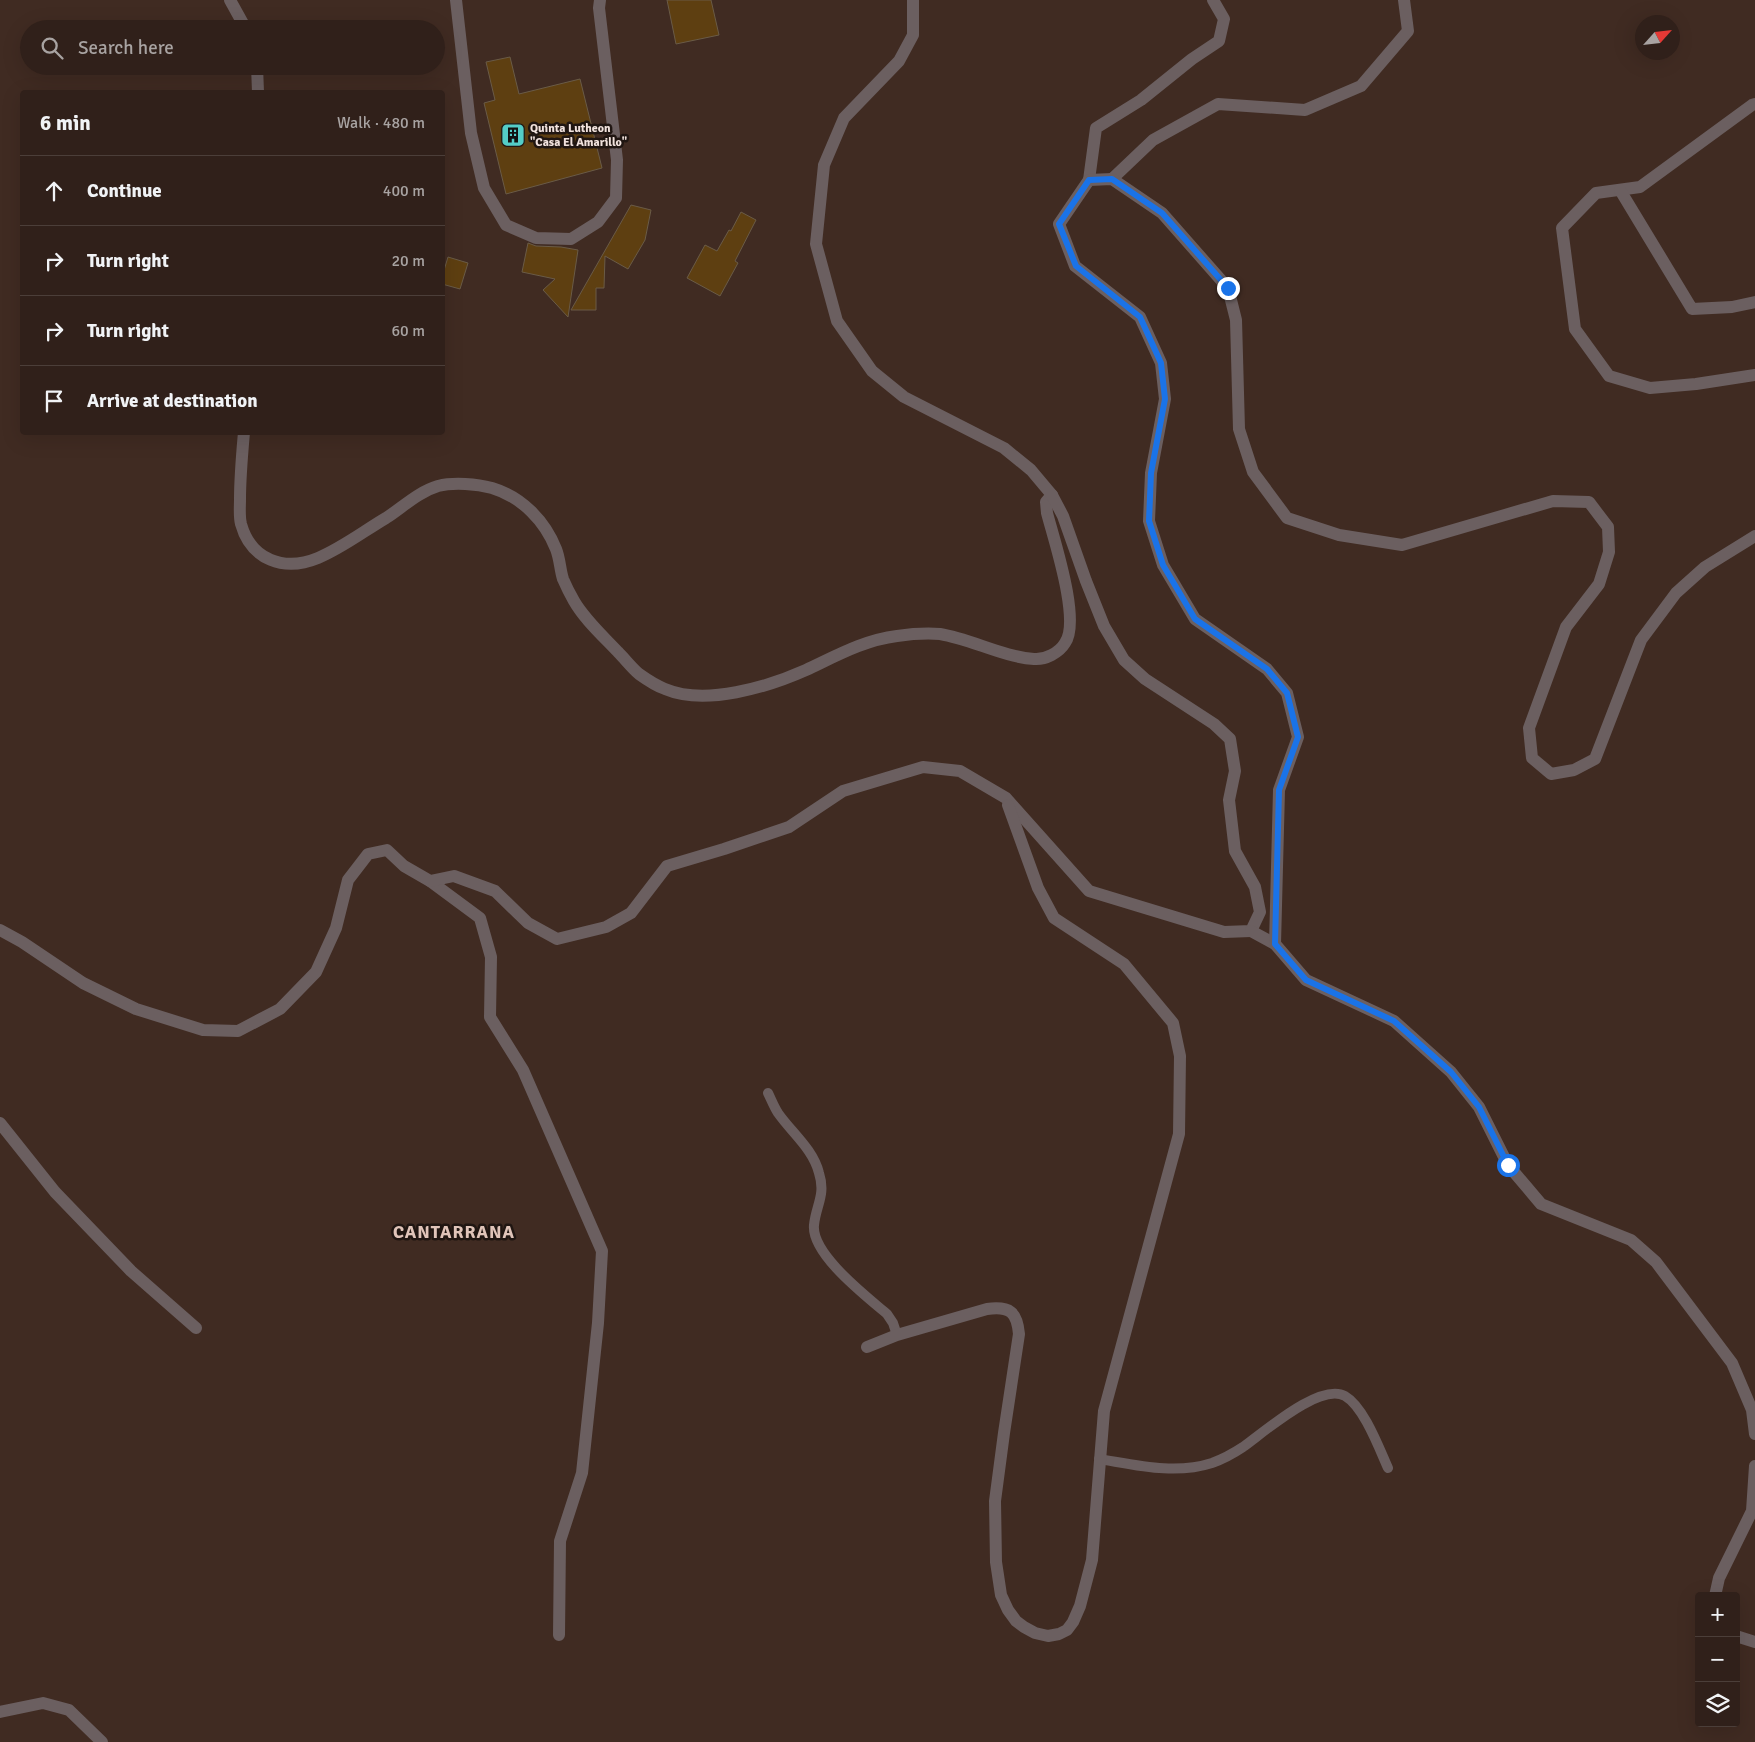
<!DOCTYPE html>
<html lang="en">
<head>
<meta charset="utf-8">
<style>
  :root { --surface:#30201a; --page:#3c2d27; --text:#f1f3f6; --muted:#a8a3a2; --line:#4b3e39 }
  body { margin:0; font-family:Signika,sans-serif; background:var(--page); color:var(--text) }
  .controls { position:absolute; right:15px; bottom:15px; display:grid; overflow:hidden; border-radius:5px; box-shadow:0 5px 20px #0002 }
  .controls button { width:45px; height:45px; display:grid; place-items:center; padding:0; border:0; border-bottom:1px solid var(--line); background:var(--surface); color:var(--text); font:25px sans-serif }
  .compass { position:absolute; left:1635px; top:15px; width:45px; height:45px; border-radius:50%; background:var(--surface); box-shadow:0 5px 20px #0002; rotate:63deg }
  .stop { position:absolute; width:15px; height:15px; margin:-11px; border:4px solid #1a73e8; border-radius:50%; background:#fff }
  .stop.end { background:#1a73e8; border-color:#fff; box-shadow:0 1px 5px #0008 }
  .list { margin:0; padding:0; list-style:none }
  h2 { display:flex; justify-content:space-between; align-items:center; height:65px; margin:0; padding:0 20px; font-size:21px }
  h2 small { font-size:16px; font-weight:400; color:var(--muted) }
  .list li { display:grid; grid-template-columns:32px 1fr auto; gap:15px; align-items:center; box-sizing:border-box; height:70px; padding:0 20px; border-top:1px solid var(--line) }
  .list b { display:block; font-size:19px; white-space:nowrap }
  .list em { font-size:16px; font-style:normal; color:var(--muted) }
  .icon { flex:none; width:28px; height:28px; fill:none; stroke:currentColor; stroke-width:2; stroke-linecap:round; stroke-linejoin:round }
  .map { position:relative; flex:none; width:1755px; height:1742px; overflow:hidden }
  .search { position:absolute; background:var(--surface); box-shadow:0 5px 20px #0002; left:20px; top:20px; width:425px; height:55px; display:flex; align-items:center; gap:12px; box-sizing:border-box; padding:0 18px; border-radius:28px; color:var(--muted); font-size:19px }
  .panel { position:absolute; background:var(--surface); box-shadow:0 5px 20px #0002; left:20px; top:90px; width:425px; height:345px; border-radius:5px }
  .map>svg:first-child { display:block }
  .building { fill:#5e3f11; stroke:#6a5b47 }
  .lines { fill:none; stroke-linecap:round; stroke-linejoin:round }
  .lane { stroke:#6b5f60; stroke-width:10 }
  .street { stroke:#6b5f60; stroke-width:12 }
  .route { stroke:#1a73e8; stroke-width:6 }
  .labels { text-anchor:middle; stroke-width:5; stroke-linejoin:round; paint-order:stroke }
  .poi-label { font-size:12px; font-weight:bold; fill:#f1e2dd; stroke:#201612; text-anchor:start }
  .district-label { font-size:18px; font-weight:bold; letter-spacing:1px; fill:#e0c4b9; stroke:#201612 }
</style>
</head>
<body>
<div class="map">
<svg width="1755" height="1742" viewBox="0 0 1755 1742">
  <rect width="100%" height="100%" fill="#402b22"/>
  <g class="building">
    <path d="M667,0h44l8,35 -43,9z"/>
    <path d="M510,57l9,37 61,-15 22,89 -96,26 -22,-91 11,-3 -9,-38z"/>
    <path d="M631,205l20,5 -6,30 -17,29 -23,-13 -1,32h-8v22h-25z"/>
    <path d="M741,212l15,8 -21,41 3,2 -18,33 -33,-18 18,-33 12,6 12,-21 2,1z"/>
    <path d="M528,243l8,3 25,1 17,3 -10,67 -25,-27 12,-11 -33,-7z"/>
    <path d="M448,257l20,6 -8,26 -18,-5v-7z"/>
  </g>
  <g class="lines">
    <g class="lane">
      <path d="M768,1093c3,6 6,14 10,20 14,20 35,36 41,60 7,22 -3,32 -5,52 -3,29 52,71 73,89l6,9 4,12"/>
      <path d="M1099,1459c37,6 76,16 113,4 11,-4 22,-10 31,-16 20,-14 77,-65 102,-51 19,11 34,52 43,72"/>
    </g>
    <g class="street">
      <path d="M230,0l16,29"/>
      <path d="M456,0l15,133 13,55 22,37 30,13 35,1 27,-17 18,-24 1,-38 -18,-152 1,-8"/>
      <path d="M257,66l1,26"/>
      <path d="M1755,104l-3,1 -112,82 -44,6 -34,35 13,101 34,47 41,12 46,-4 59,-9"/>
      <path d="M1112,179l41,-39 65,-36 87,6 56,-24 47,-55 -4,-31"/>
      <path d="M1089,180l7,-52 45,-28 51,-41 27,-18 5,-22 -11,-19"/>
      <path d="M1620,190l72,119 40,-2 23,-5"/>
      <path d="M244,432c-2,23 -4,45 -4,67 0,8 -1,17 1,25 10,36 43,48 77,34 24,-10 46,-27 68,-40 17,-11 32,-26 52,-32 16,-4 39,-2 54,2 30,9 53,33 64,61 4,10 4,21 7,30 3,7 7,15 11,22 11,19 29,35 44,51 7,7 13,15 21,22 7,5 18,12 26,15 40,17 103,-2 141,-19 30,-14 58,-30 91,-34 14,-2 29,-3 43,-2 31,5 63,23 94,25 11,1 25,-6 31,-16 16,-22 -11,-103 -18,-130l-1,-11 6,-7"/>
      <path d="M430,881l50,37 11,39 -1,60 33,53 79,181 -4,72 -16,150 -22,68 -1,94"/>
      <path d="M0,930l22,12 61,41 53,26 67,21 35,1 42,-22 36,-37 20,-44 12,-48 20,-26 19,-4 17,16 26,15 24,-5 41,15 33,32 29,16 49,-12 25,-14 36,-47 57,-17 65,-22 54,-36 80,-24 37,4 46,27 83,93 135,41 27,-1 9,-19 -5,-25 -20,-36 -6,-51 6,-29 -5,-32 -16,-15 -69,-45 -21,-19 -20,-34 -18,-45 -23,-65 -11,-21 -21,-25 -27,-22 -100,-51 -32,-26 -35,-50 -21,-77 8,-79 20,-47 55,-57 14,-26v-35"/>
      <path d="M1251,931l24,13 31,36 88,41 57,51 28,35 29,58 33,39 90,36 25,22 76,101 20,47 3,24"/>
      <path d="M1275,944l4,-154 19,-53 -11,-44 -20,-24 -72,-50 -32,-54 -14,-44 2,-48 14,-74 -4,-36 -21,-46 -65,-51 -16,-42 30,-44 23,-1 50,34 66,75 8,32 3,109 14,43 34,46 52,17 63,10 151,-44 36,1 19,25 1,25 -10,32 -33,43 -37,101 3,30 19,16 23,-4 21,-11 46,-119 35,-47 29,-26 50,-31"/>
      <path d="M0,1123l55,69 76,79 65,57"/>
      <path d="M867,1347l30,-12 90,-26c23,-3 30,3 32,25l-15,99 -9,68 1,61 5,33 7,15 8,11 8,6 11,6 13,3 11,-2 8,-4 6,-8 7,-16 12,-46 12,-149 75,-277 1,-78 -7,-33 -49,-59 -70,-46 -16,-30 -30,-83"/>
      <path d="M1715,1596l4,-18 33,-67 3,-45"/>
      <path d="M1736,1636l19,6"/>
      <path d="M0,1712l43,-9 26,7 33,32"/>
    </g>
  </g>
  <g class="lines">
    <path class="route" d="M1228,288l-66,-75 -50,-34 -23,1 -30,44 17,42 64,51 21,46 4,36 -14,74 -2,48 14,44 32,54 72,50 20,24 11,44 -19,53 -4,154 31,36 88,41 57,51 28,35 29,58"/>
  </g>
  <defs>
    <g id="building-square" transform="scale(1.25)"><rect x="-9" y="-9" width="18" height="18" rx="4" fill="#54cdc7" stroke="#201612"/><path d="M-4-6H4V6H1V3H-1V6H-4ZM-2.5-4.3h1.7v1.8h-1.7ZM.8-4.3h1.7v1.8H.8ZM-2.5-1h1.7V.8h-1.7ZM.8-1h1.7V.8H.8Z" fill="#111"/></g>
  </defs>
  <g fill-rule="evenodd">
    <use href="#building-square" x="513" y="135"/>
  </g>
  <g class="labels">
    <g class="poi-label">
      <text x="530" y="132">Quinta Lutheon<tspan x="530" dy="14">"Casa El Amarillo"</tspan></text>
    </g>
    <g class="district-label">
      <text x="454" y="1238">CANTARRANA</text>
    </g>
  </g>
</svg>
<div class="controls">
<button>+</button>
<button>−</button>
<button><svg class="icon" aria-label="layers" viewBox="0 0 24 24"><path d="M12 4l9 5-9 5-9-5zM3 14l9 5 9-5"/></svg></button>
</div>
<svg class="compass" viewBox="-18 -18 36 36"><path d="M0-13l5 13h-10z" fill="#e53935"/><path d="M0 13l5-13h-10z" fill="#a8a3a2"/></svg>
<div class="stop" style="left:1508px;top:1165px"></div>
<div class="stop end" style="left:1228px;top:288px"></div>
<div class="search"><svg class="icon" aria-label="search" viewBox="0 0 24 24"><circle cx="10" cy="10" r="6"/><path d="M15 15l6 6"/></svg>Search here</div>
<section class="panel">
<h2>6 min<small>Walk · 480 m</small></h2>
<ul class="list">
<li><svg class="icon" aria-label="ahead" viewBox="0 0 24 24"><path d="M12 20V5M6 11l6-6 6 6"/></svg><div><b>Continue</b></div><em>400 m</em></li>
<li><svg class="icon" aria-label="right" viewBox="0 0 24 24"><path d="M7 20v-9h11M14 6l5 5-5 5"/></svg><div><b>Turn right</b></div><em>20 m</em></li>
<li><svg class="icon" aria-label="right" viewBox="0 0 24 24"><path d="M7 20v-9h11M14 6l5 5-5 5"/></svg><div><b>Turn right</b></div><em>60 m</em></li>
<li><svg class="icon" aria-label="arrive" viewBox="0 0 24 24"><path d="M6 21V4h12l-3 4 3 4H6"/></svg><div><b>Arrive at destination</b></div></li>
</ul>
</section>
</div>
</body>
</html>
